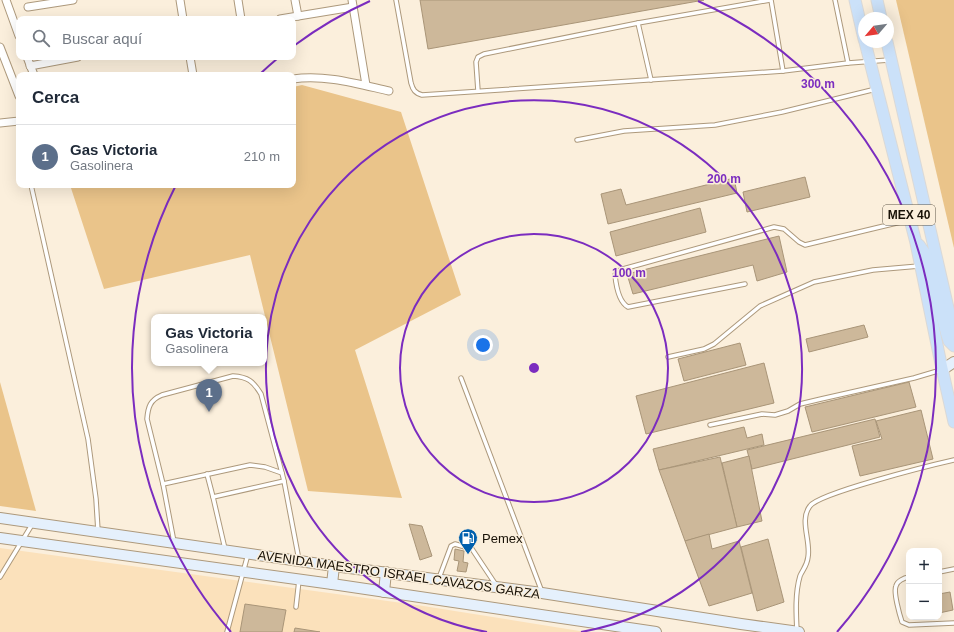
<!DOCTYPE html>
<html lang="es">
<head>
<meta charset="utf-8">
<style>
  :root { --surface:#fff; --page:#f2f2f3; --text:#1f2937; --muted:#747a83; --line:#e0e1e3; --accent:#d93025 }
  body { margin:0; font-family:Helvetica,sans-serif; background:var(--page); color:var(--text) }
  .controls { position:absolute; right:12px; bottom:12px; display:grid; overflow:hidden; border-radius:8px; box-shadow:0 4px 16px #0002 }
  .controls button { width:36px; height:36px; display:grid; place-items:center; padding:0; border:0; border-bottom:1px solid var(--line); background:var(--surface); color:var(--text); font:20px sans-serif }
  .compass { position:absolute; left:858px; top:12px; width:36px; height:36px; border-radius:50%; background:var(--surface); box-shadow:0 4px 16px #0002; rotate:241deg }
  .you { position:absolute; left:483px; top:345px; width:14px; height:14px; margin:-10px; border:3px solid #fff; border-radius:50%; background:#1a73e8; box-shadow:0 0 0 6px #1a73e833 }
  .badge { display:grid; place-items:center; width:26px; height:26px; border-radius:50%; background:var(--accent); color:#fff; font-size:13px; font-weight:700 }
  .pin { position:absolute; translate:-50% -33px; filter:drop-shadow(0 1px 2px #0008) }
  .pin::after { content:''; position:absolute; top:21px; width:14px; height:12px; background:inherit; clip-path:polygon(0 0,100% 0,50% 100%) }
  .popup { position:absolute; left:151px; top:314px; width:116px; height:52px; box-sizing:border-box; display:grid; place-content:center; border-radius:8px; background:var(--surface); filter:drop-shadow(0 1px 3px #0005); font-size:13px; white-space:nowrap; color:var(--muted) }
  .popup b { font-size:15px; color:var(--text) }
  .popup::after { content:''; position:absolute; left:50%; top:100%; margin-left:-8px; border:8px solid transparent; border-top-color:var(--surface) }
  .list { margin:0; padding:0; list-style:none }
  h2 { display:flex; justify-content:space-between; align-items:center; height:52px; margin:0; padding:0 16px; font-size:17px }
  h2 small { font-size:13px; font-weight:400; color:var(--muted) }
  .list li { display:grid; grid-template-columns:26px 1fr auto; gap:12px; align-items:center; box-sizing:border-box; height:64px; padding:0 16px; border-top:1px solid var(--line) }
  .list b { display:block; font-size:15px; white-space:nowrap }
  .list p { margin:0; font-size:13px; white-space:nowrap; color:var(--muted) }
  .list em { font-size:13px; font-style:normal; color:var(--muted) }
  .icon { flex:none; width:22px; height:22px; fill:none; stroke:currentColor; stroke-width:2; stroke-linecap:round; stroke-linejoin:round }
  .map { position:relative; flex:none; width:954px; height:632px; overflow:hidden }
  .search { position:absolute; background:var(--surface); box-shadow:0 4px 16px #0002; left:16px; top:16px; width:280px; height:44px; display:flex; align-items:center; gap:10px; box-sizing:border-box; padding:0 14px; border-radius:8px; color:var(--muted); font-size:15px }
  .panel { position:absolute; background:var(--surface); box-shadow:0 4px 16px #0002; left:16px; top:72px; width:280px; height:116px; border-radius:8px }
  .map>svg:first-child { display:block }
  .built { fill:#fbe1bb }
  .green { fill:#eac48a }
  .building { fill:#cdb89a; stroke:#a99578 }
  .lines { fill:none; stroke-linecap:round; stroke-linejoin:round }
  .lane-casing { stroke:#ad997c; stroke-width:5.5 }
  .street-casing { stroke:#ad997c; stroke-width:9 }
  .secondary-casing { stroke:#ad997c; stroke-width:12 }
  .primary-casing { stroke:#dad9d7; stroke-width:13 }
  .lane { stroke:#fff; stroke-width:3.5 }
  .street { stroke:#fff; stroke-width:7 }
  .secondary { stroke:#e5f0fc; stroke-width:10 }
  .primary { stroke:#cbe1f9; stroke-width:11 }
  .ring { fill:none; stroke:#7b2cbf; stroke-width:2 }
  .labels { text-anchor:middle; stroke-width:3; stroke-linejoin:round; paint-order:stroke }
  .shield { fill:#fbefdc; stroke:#5d5447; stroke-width:1 }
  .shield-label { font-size:12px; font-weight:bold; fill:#191207 }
  .poi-label { font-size:13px; fill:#191207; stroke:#fbefdc; text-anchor:start }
  .street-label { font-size:13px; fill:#191207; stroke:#fbefdc }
  .centre { fill:#7b2cbf; stroke:#fbefdc; stroke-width:2 }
  .ring-label { font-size:12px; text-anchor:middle; font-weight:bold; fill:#7b2cbf; stroke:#fbefdc; stroke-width:3; stroke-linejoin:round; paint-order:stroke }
</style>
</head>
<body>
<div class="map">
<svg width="954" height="632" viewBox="0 0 954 632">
  <rect width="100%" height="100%" fill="#fbefdc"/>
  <path class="built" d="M0,548l417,57 169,27h-586z"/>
  <g class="green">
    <path d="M896,0h58v248z"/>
    <path d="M302,85l99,27 60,183 -106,55 47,148 -94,-7 -58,-236 -146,34 -34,-104h223v-98z"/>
    <path d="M0,382l36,129 -36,-5z"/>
  </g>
  <g class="building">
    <path d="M420,0h284l-276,49z"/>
    <path d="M805,177l5,20 -63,15 -4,-20z"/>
    <path d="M734,178l3,15 -129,31 -7,-30 20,-5 5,16z"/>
    <path d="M700,208l6,24 -90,24 -6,-24z"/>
    <path d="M779,236l8,36 -30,9 -4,-16 -120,29 -6,-20z"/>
    <path d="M864,325l4,12 -59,15 -3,-13z"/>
    <path d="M740,343l6,22 -62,16 -6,-22z"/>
    <path d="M764,363l10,40 -128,31 -10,-38z"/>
    <path d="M909,382l7,25 -104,25 -7,-25z"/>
    <path d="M921,410l12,49 -73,17 -8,-30 30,-7 -6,-18z"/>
    <path d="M875,419l5,18 -128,32 -5,-19z"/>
    <path d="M744,427l3,11 15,-4 2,11 -105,25 -6,-21z"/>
    <path d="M749,456l13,65 -25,6 -15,-64z"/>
    <path d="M720,457l17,70 -52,14 -26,-71z"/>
    <path d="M409,524l13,2 10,30 -12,4z"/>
    <path d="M709,534l3,15 27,-8 13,52 -43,13 -24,-65z"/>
    <path d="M768,539l16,63 -27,9 -16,-64z"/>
    <path d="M455,549l9,2 -1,11 5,1 -2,9 -9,-1 2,-10 -5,-1z"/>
    <path d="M950,592l3,18 -14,3v-19z"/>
    <path d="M245,604l41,6 -4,22h-42z"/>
    <path d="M295,628l25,4h-26z"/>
  </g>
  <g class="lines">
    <g class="lane-casing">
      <g id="lane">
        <path d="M396,0l15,83c2,7 4,10 11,12l361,-24 65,-8 41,-3"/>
        <path d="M771,0l12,71"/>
        <path d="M835,0l13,63"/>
        <path d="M638,23l13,57"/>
        <path d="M478,91l-2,-29 2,-5 6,-3 154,-31 132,-23"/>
        <path d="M577,140l47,-9 91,-6 67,-13 94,-23"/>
        <path d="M31,185l57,254 8,60 2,32"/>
        <path d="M745,284l-117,23c-9,-5 -12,-22 -13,-32l3,-4 5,-2 151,-42 10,2 15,13 6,3 104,-25"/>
        <path d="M668,357l36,-8 10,-5 46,-38 54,-24 59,-12 46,-4"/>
        <path d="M461,378l81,214"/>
        <path d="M710,425l52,-11 13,1 13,-4 12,-7 21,-5 93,-21 27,-8"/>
        <path d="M207,474l6,23"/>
        <path d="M163,484l-16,-65c1,-12 3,-19 15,-24l71,-19c15,1 20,5 28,18l21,79"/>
        <path d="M174,542l-11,-58 87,-19 15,2 17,6 2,8"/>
        <path d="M225,549l-12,-52 71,-16 15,79"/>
        <path d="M939,572l15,-3"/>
        <path d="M0,577l33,-54"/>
        <path d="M909,577c-5,1 -12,4 -13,9 -3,6 4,30 6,36l7,3 45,-2"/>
        <path d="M439,578l12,-32 4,-2 17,5 24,36"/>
        <path d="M296,607l3,-27"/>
        <path d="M797,631c-1,-18 -2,-38 3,-55 3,-7 7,-10 8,-19 3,-16 -9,-37 2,-51 9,-13 122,-41 144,-46"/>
        <path d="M227,632l21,-78"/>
      </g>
    </g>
    <g class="street-casing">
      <g id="street">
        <path d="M6,0l13,36"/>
        <path d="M180,0l3,19"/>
        <path d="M238,0l3,19"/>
        <path d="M295,0l3,16"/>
        <path d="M352,0l14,85"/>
        <path d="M28,7l45,-7"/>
        <path d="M280,19l73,-12"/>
        <path d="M0,47l19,49"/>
        <path d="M27,57l7,18"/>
        <path d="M190,57l3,18"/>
        <path d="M30,66l48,-9"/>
        <path d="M293,79c31,-5 65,5 96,12"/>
        <path d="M0,123l19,-2"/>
      </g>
    </g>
    <g class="secondary-casing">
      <g id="secondary">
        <path d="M942,370l12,-8"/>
        <path d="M0,518l334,48 208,27 199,31 58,8"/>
        <path d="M0,538l332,46 324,48"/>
        <path d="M332,584l2,-18"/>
        <path d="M384,592l2,-20"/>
      </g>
    </g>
    <g class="primary-casing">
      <g id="primary">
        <path d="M855,0l9,39"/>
        <path d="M877,0l4,18"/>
        <path d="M865,42l51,201 25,121 13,58"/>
        <path d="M887,42l67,292"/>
        <path d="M919,245l7,10 21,80 2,6 5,5"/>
      </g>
    </g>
    <use href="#lane" class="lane"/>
    <use href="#street" class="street"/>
    <use href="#secondary" class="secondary"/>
    <use href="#primary" class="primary"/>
  </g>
  <g class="ring">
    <circle cx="534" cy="368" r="134"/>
    <path d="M487 632A268 268 0 1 1 581 632"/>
    <path d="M231 632A402 402 0 0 1 176 185M260 74A402 402 0 0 1 278 58M295 45A402 402 0 0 1 370 1M698 1A402 402 0 0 1 837 632"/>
  </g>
  <defs>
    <g id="fuel-pin" transform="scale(1)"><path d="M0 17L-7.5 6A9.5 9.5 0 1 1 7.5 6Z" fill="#0160ad" stroke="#fbefdc"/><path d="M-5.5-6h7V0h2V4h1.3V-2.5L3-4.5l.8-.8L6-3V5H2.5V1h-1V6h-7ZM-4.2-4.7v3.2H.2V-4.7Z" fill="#fff"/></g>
  </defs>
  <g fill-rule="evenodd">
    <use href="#fuel-pin" x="468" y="538"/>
  </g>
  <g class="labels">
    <rect class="shield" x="883" y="205" width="52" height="20" rx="3"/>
    <g class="shield-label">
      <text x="909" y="219">MEX 40</text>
    </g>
    <g class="poi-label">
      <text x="482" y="543">Pemex</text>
    </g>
    <g class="street-label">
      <text transform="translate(399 574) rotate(8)" y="5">AVENIDA MAESTRO ISRAEL CAVAZOS GARZA</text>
    </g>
  </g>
  <circle cx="534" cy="368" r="6" class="centre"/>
  <g class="ring-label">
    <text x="818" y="88">300 m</text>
    <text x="724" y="183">200 m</text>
    <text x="629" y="277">100 m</text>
  </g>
</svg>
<div class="controls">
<button>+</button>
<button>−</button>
</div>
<svg class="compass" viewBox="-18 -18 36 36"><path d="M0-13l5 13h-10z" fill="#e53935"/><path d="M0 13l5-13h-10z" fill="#747a83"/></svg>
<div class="you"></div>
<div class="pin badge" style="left:209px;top:412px;background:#5c6f8a">1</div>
<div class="popup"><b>Gas Victoria</b>Gasolinera</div>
<div class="search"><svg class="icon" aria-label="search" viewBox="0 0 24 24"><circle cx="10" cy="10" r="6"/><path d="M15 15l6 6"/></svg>Buscar aquí</div>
<section class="panel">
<h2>Cerca<small></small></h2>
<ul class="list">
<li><span class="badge" style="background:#5c6f8a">1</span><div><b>Gas Victoria</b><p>Gasolinera</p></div><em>210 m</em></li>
</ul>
</section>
</div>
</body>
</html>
